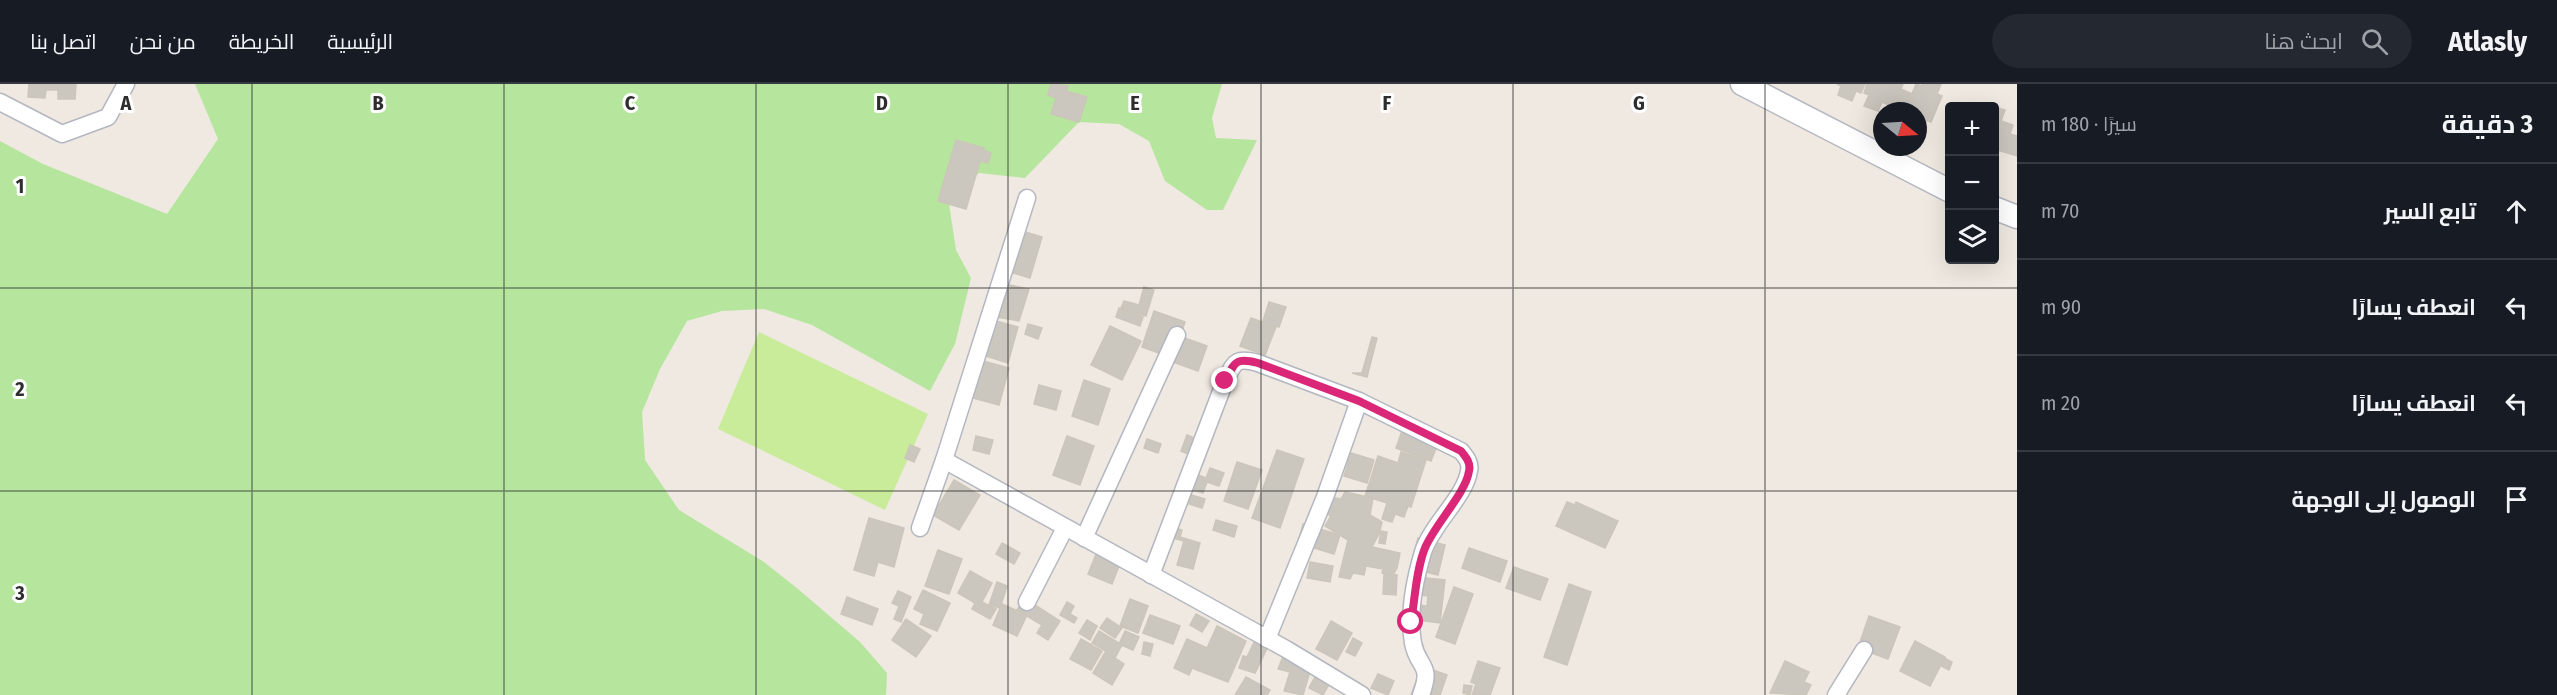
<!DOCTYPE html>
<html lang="ar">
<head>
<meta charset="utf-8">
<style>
  :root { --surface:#171b24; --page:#242831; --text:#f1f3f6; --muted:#9ea1a6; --line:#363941 }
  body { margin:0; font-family:"Fira Sans Condensed",Cairo,sans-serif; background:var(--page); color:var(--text); direction:rtl }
  .controls { position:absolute; right:18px; top:18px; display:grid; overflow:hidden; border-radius:6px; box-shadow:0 6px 24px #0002 }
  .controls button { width:54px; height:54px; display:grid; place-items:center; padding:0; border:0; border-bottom:2px solid var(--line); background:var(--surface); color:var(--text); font:30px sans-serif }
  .compass { position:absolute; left:1873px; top:18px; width:54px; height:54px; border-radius:50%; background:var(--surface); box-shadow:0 6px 24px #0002; rotate:108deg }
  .stop { position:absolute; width:18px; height:18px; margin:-14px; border:4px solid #db2777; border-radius:50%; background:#fff }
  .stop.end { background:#db2777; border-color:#fff; box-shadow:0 2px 6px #0008 }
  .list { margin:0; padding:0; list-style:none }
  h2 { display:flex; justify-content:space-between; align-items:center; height:78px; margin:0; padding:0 24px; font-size:26px }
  h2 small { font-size:20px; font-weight:400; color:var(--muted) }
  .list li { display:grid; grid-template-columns:39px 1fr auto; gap:18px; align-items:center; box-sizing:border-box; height:96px; padding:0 24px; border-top:2px solid var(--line) }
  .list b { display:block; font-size:22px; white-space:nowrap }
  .list em { font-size:20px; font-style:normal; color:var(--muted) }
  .icon { flex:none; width:33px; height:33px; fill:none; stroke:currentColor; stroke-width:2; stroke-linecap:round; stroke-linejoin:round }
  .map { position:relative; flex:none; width:2017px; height:611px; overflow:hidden; direction:ltr }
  header { display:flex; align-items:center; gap:36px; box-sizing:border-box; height:84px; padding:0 30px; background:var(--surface); border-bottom:2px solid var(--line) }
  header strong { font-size:28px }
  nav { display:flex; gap:33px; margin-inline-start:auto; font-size:21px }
  .search { width:420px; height:54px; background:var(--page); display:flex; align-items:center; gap:15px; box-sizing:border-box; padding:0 21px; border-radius:33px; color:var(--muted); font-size:22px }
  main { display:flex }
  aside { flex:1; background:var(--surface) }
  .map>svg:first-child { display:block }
  .green { fill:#b6e59e }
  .pitch { fill:#c9ec9a }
  .building { fill:#cbc7bf; stroke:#cbc5ba; stroke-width:1.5 }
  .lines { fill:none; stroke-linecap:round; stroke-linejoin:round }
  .street-casing { stroke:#b4b7c1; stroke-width:19 }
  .secondary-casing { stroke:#b4b7c1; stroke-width:25 }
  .street { stroke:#fff; stroke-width:16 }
  .secondary { stroke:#fff; stroke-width:22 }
  .route { stroke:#db2777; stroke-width:8 }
  .grid { fill:none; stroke:#2e2e2e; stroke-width:1.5; stroke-opacity:0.55 }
  .grid-label { font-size:20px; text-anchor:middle; font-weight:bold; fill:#2e2e2e; stroke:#fff; stroke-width:6; stroke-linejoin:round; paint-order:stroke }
</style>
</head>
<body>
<header>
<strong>Atlasly</strong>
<div class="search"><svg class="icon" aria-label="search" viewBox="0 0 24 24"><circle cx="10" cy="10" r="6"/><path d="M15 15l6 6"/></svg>ابحث هنا</div>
<nav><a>الرئيسية</a><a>الخريطة</a><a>من نحن</a><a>اتصل بنا</a></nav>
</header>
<main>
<aside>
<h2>3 دقيقة<small>سيرًا · 180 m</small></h2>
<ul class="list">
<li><svg class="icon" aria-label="ahead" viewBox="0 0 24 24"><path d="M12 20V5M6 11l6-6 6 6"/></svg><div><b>تابع السير</b></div><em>70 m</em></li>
<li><svg class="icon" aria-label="left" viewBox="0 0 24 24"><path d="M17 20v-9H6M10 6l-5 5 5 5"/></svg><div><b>انعطف يسارًا</b></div><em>90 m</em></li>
<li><svg class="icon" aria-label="left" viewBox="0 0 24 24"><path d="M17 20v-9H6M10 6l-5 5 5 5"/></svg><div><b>انعطف يسارًا</b></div><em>20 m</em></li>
<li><svg class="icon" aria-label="arrive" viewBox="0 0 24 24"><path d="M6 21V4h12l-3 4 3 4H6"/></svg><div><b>الوصول إلى الوجهة</b></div></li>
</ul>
</aside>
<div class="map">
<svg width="2017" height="611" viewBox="0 0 2017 611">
  <rect width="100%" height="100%" fill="#efe9e1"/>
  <path class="green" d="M195,0h1027l-10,34 4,20 41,2 -34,70h-16l-42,-29 -16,-40 -30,-17 -40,-2 -54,56 -46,-5 -31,24 8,53 15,28 -16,66 -25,47 -118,-66 -48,-16 -42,2 -35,10 -27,48 -18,43 3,48 34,50 85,52 34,27 62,53 27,31 -1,22h-886v-554l43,23 124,50 51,-75z"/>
  <path class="pitch" d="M759,248l169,82 -43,96 -167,-81z"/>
  <g class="building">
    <path d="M29,0h47l-1,15h-17v-9h-12l-1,8 -17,-1z"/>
    <path d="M1051,0l17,2 -2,5 21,6 -8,25 -28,-8 5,-16 -8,-3z"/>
    <path d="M1837,0h28l-4,9 -5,-2 -4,10 -14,-6 3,-9z"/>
    <path d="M1867,0h36l-2,5 11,5 4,-10 6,2v-2h19l-4,10 5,2 -11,26 -5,-2 -4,10 -4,-2v-17h-15l-21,-9 -4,9 -14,-5 5,-11 -5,-2z"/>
    <path d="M1994,23l11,3 -4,11 12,4 -3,9 7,2v20l-23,-7z"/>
    <path d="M956,56l28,8 -18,61 -28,-8z"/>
    <path d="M983,66l8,3 -3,10 -8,-2z"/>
    <path d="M1022,147l20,6 -12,41 -20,-6z"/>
    <path d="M1005,200l24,5 -10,32 -23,-4z"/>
    <path d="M1144,203l10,3 -8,26 -25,-8 3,-7 15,4z"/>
    <path d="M1269,218l17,5 -7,20 -16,-6z"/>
    <path d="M1119,224l24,9 -3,9 -24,-9z"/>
    <path d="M1154,227l31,11 -12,36 -31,-11z"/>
    <path d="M1251,234l25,9 -11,28 -25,-9z"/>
    <path d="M996,237l22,6 -10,36 -22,-7z"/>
    <path d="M1028,240l14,4 -4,11 -13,-5z"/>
    <path d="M1110,242l31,15 -19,39 -31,-15z"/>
    <path d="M1182,253l25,9 -9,25 -25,-9z"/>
    <path d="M1372,253l5,1 -10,39 -15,-4h10z"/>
    <path d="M983,277l26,7 -10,37 -26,-7z"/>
    <path d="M1084,296l26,9 -12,36 -26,-9z"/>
    <path d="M1039,301l22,6 -5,19 -22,-6z"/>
    <path d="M1403,344l36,13 -8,20 -35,-13z"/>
    <path d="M1187,351l10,4 -6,16 -10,-4z"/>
    <path d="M976,352l17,4 -4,14 -16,-4z"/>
    <path d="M1067,352l27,10 -14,39 -27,-10z"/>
    <path d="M1147,355l14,5 -3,9 -14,-5z"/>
    <path d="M910,361l10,4 -6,13 -9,-4z"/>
    <path d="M1277,366l27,9 -24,69 -28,-10z"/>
    <path d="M1401,368l25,8 -15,47 -3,-1 -4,11 -9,-3 -3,8 -10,-3 5,-16 -22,-7 13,-40 20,7z"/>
    <path d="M1351,369l23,7 -7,23 -23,-7z"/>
    <path d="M1237,378l25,8 -14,39 -24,-8z"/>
    <path d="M1210,384l14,5 -5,13 -12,-4 -4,11 -13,-4 6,-15 10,4z"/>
    <path d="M954,396l26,15 -21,35 -26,-15z"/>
    <path d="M1345,408l28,6 -3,17 12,7 -3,12 -7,13 28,6 -3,15 -4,7 -11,-2 1,-4 -17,-3 -2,9 -11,-2 -3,6 -11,-2 9,-37 -23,-14 6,-10 -14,-8 7,-12 17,3z"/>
    <path d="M1191,411l14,4 -3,9 -13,-4z"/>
    <path d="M1567,418l8,3 1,-3 42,19 -13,27 -49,-22z"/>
    <path d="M869,434l35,10 -10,39 -16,-5 -4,14 -20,-6z"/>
    <path d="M1216,436l21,6 -3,11 -21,-7z"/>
    <path d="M1303,440l37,11 -6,19 -36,-11z"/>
    <path d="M1172,443l10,3 -2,7 20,6 -7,26 -16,-4 7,-24 -15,-4z"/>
    <path d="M1381,447l6,1 -2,12 -6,-1z"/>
    <path d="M1418,454l27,7 -7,30 -28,-7z"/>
    <path d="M1002,459l18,10 -6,11 -18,-10z"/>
    <path d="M1469,464l38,13 -7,21 -38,-14z"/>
    <path d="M938,466l24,9 -13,35 -24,-8z"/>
    <path d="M1097,468l24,9 -9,23 -24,-10z"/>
    <path d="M1310,478l23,4 -3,16 -23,-4z"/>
    <path d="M1514,483l34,12 -8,21 -34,-12z"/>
    <path d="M970,487l22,12 -10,19 14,7 -6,10 -18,-10 3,-6 -17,-10z"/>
    <path d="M1384,490l13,1 -1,20 -13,-1z"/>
    <path d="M1416,493l29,3 -5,43 -31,-4 2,-15 16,2 1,-10 -15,-2z"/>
    <path d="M997,498l10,4 -7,22 -11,-3z"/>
    <path d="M1569,500l22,8 -24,73 -23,-8z"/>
    <path d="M1454,503l19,7 -18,50 -19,-7z"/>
    <path d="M923,506l27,13 -13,28 -17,-7 4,-10 -10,-5z"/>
    <path d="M898,507l13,6 -10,25 -7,-3 5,-13 -7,-3z"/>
    <path d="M847,513l31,12 -6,16 -31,-11z"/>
    <path d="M1024,514l36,23 -12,19 -11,-7 5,-8 -25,-15z"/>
    <path d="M1130,515l18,7 -10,27 -18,-7z"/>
    <path d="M1067,518l7,4 -4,8 7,4 -3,5 -14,-8z"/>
    <path d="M1002,520l25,11 -10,21 -24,-11z"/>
    <path d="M1196,530l13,7 -7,11 -12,-7z"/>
    <path d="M1150,531l30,11 -7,18 -30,-11z"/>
    <path d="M1869,532l31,11 -12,32 -30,-11z"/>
    <path d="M1107,534l15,10 -7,10 -15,-10z"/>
    <path d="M906,535l25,17 -15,21 -24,-17z"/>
    <path d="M1087,536l10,6 -7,14 -11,-7z"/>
    <path d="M1331,537l21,12 -15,27 -21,-11z"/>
    <path d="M1217,542l29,15 -18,41 -36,-14 -3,7 -15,-7 13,-29 20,9z"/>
    <path d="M1099,547l23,14 -7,13 9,6 -12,21 -19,-12 13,-22 -14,-8z"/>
    <path d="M1125,547l14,6 -6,13 -14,-6z"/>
    <path d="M1257,552l13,6 -15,31 -16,-5 4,-12 4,1z"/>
    <path d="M1353,554l9,5 -7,13 -9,-4z"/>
    <path d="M1081,555l21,12 -11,19 -21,-11z"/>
    <path d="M1915,557l30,16 -15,29 -30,-15z"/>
    <path d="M1144,558l9,2 -3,12 -8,-2z"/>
    <path d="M1284,570l27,14 -8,27 -19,-4 6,-19 -12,-3z"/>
    <path d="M1944,574l8,4 -3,8 -8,-4z"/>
    <path d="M1478,577l22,7 -10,27h-18l4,-11 -5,-2z"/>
    <path d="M1785,577l24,11 -5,10 7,3 -5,10 -36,-2z"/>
    <path d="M1422,582l25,9 -7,20h-29z"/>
    <path d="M1317,589l14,8 -8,14 -14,-7z"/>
    <path d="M1378,590l16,7 -6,14 -17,-7z"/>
    <path d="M1246,593l24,13 -3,5h-32z"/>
    <path d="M1464,601l8,1 -2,9 -7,-2z"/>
  </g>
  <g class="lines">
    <g class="street-casing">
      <g id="street">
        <path d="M0,18l62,32 46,-17 18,-33"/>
        <path d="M944,376l342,189 76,46"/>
        <path d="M920,444l24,-68 83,-262"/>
        <path d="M1084,454l93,-203"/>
        <path d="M1151,491l74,-194c10,-19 10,-24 33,-18l101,38 102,50c5,6 10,12 8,20 -4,26 -37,53 -46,81 -8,27 -15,63 -10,91 5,26 20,20 8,52"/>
        <path d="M1027,518l38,-74"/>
        <path d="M1267,555l58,-142 34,-96"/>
        <path d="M1836,611l28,-45"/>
      </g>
    </g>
    <g class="secondary-casing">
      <g id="secondary">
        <path d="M1742,0l208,107"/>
        <path d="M1994,124l23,9"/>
      </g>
    </g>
    <use href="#street" class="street"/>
    <use href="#secondary" class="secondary"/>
  </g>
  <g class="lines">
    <path class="route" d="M1225,297c10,-19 10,-24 33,-18l101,38 102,50c5,6 10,12 8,20 -3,22 -34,53 -44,77 -9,22 -10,51 -14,74"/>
  </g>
  <path class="grid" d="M252,0v611M504,0v611M756,0v611M1008,0v611M1261,0v611M1513,0v611M1765,0v611M0,204h2017M0,407h2017"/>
  <g class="grid-label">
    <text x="126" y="26">A</text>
    <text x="378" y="26">B</text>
    <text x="630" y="26">C</text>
    <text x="882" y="26">D</text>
    <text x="1135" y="26">E</text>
    <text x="1387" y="26">F</text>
    <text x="1639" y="26">G</text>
    <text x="20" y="109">1</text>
    <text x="20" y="312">2</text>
    <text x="20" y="516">3</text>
  </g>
</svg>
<div class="controls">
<button>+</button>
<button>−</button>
<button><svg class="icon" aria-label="layers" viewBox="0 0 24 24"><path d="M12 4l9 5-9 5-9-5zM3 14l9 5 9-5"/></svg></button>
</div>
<svg class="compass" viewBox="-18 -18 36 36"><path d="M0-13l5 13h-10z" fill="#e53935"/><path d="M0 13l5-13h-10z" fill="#9ea1a6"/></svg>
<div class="stop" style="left:1411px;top:538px"></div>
<div class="stop end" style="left:1225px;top:297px"></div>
</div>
</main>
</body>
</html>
